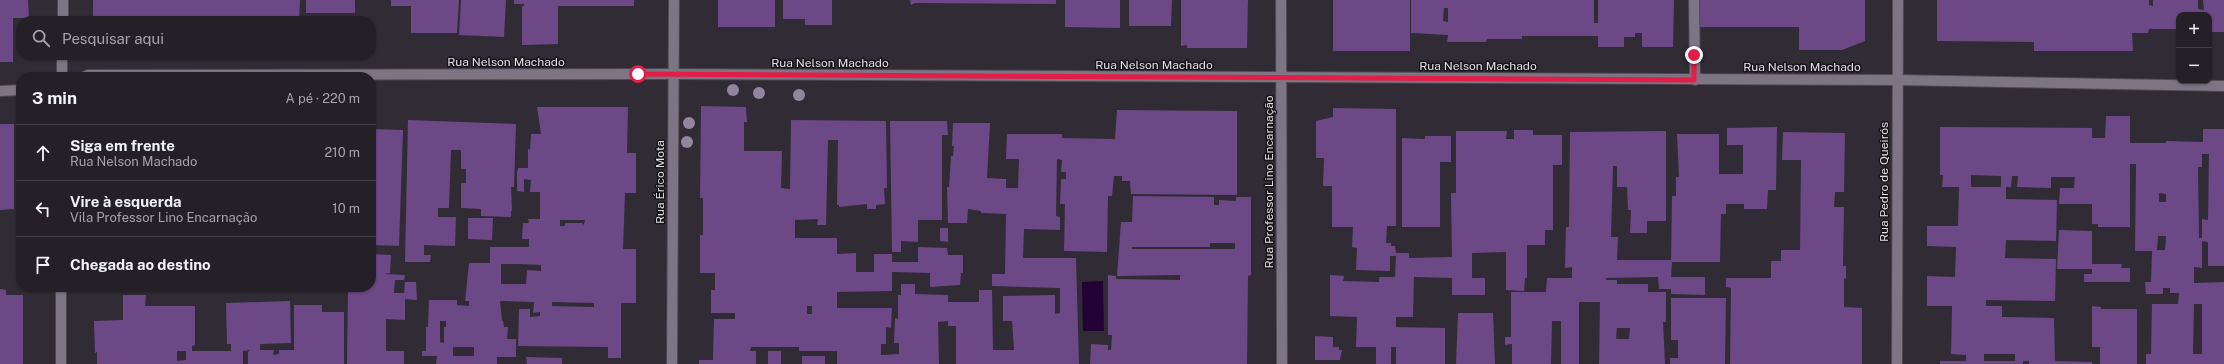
<!DOCTYPE html>
<html lang="pt">
<head>
<meta charset="utf-8">
<style>
  :root { --surface:#252028; --page:#2d2830; --text:#f1f3f6; --muted:#a3a3a8; --line:#423e45 }
  body { margin:0; font-family:"Public Sans",sans-serif; background:var(--page); color:var(--text) }
  .controls { position:absolute; right:12px; top:12px; display:grid; overflow:hidden; border-radius:8px; box-shadow:0 1px 3px #0004 }
  .controls button { width:36px; height:36px; display:grid; place-items:center; padding:0; border:0; border-bottom:1px solid var(--line); background:var(--surface); color:var(--text); font:20px sans-serif }
  .stop { position:absolute; width:12px; height:12px; margin:-9px; border:3px solid #e11d48; border-radius:50%; background:#fff }
  .stop.end { background:#e11d48; border-color:#fff; box-shadow:0 1px 4px #0008 }
  .list { margin:0; padding:0; list-style:none }
  h2 { display:flex; justify-content:space-between; align-items:center; height:52px; margin:0; padding:0 16px; font-size:17px }
  h2 small { font-size:13px; font-weight:400; color:var(--muted) }
  .list li { display:grid; grid-template-columns:26px 1fr auto; gap:12px; align-items:center; box-sizing:border-box; height:56px; padding:0 16px; border-top:1px solid var(--line) }
  .list b { display:block; font-size:15px; white-space:nowrap }
  .list p { margin:0; font-size:13px; white-space:nowrap; color:var(--muted) }
  .list em { font-size:13px; font-style:normal; color:var(--muted) }
  .icon { flex:none; width:22px; height:22px; fill:none; stroke:currentColor; stroke-width:2; stroke-linecap:round; stroke-linejoin:round }
  .map { position:relative; flex:none; width:2224px; height:364px; overflow:hidden }
  .search { position:absolute; background:var(--surface); box-shadow:0 1px 3px #0004; left:16px; top:16px; width:360px; height:44px; display:flex; align-items:center; gap:10px; box-sizing:border-box; padding:0 14px; border-radius:16px; color:var(--muted); font-size:15px }
  .panel { position:absolute; background:var(--surface); box-shadow:0 1px 3px #0004; left:16px; top:72px; width:360px; height:220px; border-radius:16px }
  .map>svg:first-child { display:block }
  .water { fill:#230036 }
  .building { fill:#6c4886; fill-rule:evenodd }
  .lines { fill:none; stroke-linecap:round; stroke-linejoin:round }
  .minor-casing { stroke:#4d4851; stroke-width:12 }
  .tertiary-casing { stroke:#4d4851; stroke-width:12 }
  .minor { stroke:#7d7583; stroke-width:10 }
  .tertiary { stroke:#7d7583; stroke-width:10 }
  .tree { fill:#93859e }
  .route { stroke:#e11d48; stroke-width:5 }
  .labels { text-anchor:middle; stroke-width:3; stroke-linejoin:round; paint-order:stroke }
  .street-label { font-size:12px; fill:#e2dee5; stroke:#17141a }
</style>
</head>
<body>
<div class="map">
<svg width="2224" height="364" viewBox="0 0 2224 364">
  <rect width="100%" height="100%" fill="#312b36"/>
  <path class="water" d="M1103,281l1,50h-21l-1,-49z"/>
  <g class="building">
    <path d="M0,0h28l1,18h-16v44h-13z"/>
    <path d="M93,0h207l-1,21h-206z"/>
    <rect x="306" y="0" width="49" height="13"/>
    <path d="M391,0h68l-2,33h-46v-27h-20z"/>
    <path d="M461,0h45l-2,37 -45,-2z"/>
    <path d="M514,0h120v6h-76v38l-36,1v-39h2v-2h-10z"/>
    <rect x="718" y="0" width="57" height="27"/>
    <path d="M783,0h49v25h-27v-6h-22z"/>
    <path d="M910,0h146v4l-141,-1 -4,2z"/>
    <path d="M1065,0h55v28l-55,-1z"/>
    <path d="M1129,0h43l-1,26h-42z"/>
    <path d="M1181,0h67l-1,48h-60v-3l-6,1z"/>
    <rect x="1333" y="0" width="77" height="51"/>
    <path d="M1411,0h183v23h4v-23h76l-1,47h-31v-14h-7v4h-11v10h-26v-11h-76v3h-35l-1,3h-39l1,-7 -37,-2zM1444,8h4v14l-5,-1z"/>
    <path d="M1699,0h166v41l-23,9h-43v-23h-100z"/>
    <path d="M1937,0h212v5l4,1v-6h45v9l6,1 -1,-10h21v32h-15v-17h-30v26l-3,1v-13h-27l-1,4h-16l1,18h-99v-9l-97,-1z"/>
    <path d="M701,106l45,1 1,15h-3v29h38l-1,37 9,1 1,-69 95,1 1,67h-3l1,16 -9,1v4h-9v-5l-28,3v-2h-2l1,-65h-10l-2,85h-9l1,-6 -23,1v18h42v16l19,-1v19h18v-18h18v8h26v-15l29,1 1,7h15v18h-2l-1,12 -30,2v-14l-38,-1v19l-55,1v16h55l-1,20 -5,-1v17h-5v11l18,-1v-11h-5l1,-25 3,1v-24h3v-11h14v10l33,1v7h31v-12h13l1,60h21l-2,-29h-9v-25l52,-1v19l5,-1v-25l-68,-2v-12h13l1,-60 -25,-1v-2l-13,-2 -1,14h-19l-1,-36h2l2,-31h2l1,-10h-2l1,-23h37l-3,55 19,1v9h12l1,-29h-13l1,-25h55v4l53,1 2,-29 120,1v84l-106,-1 -1,-13h-8v-5h-8l-2,20h-4l-1,56 -43,-1 1,-47h-5l1,-25h5v-7h-5l1,-12 -5,-1 -1,57 4,1v13l-36,-1 -1,29h53l3,106h-123v-38h-8v-5l-10,1 1,42h-102v-13h-38v-4h-48l-1,4h6v13h-57v-4h14l1,-41h21v-6h-24v-23h4v-17h-15v-38h3v-37h-3zM807,306h5v8h-5z"/>
    <path d="M537,107h91l-1,46h9v40h-11l-2,56h13v54h-15v55h-13v-11l-90,-1 1,-37h11v8l10,-1v-4l-7,1 1,-11 -34,-1 2,20h1l1,6h4l-1,12h9v18h-19v7h-61l1,-8h-15v-5h4v-24h2l1,-27h28v5l12,1v-5h-4l4,-38h21v-16h39v-8h-7l1,-16h6l-1,-4h12v-27h-10l1,-12 -7,-1v13l-7,-1v-18l1,-5h10v-19l2,1 1,-16h10zM560,220h25l-1,5 -2,-2h-17v3h-5zM501,264h19l21,1v6l-14,-1 -1,14h-25zM552,302l42,1v4l-42,-1zM440,321h6v6h-2v16l-4,-1zM453,347h21v9h-21z"/>
    <path d="M1333,108l63,1v117h-9l-1,17h5v3h4l1,7h13v5l43,-1 -1,-64h5v-62h51l-1,8h8v-9h19v5h29v30h-9v65h-8v15h-18v33h-2l-1,13 -18,-1v-38l-34,1v25h13v17h-33v-17l-38,-1 -1,40h-17v10l49,1v36h-49v-17h-5v17h-15v-17h-20l1,-30 -27,-1v-41l14,1 -1,5 36,1v-5h16l1,-21h-6v15l-34,-1 1,-22 -5,-1 1,-20h-21v-41h-9l1,-28h-8v-37l17,-4z"/>
    <path d="M2106,116h24v27h36v-2l37,1v-13h21v137h-16v-24l-6,-1v27l-8,-1v16l30,-1v82h-78v-10h5l1,-50h26l1,-11h-9v-5h-7v6h-17l-1,-12h6l1,-31h-17l1,-87h-6v63h-32v-3h-6v-20h-33l1,-16h14l1,-11h-24v11l-34,-1 1,-11h-6l-1,11h-5v12l51,1 -1,41 -50,-1 -1,18 51,1 -1,42 -69,-1v6h16v11l52,1 1,43 37,1v2h-63v-3h-6v3h-83v-3h26v-6l-15,-1 1,-48h-25v-30l28,1 1,-30 -29,-1v-20h31l1,-39h-17l1,-12h-3v-48l152,1v10h13zM2202,154h7l-1,66 -6,-1v19h-3l-1,-71h4zM1971,175l30,1v11h-30zM2159,193l7,1v8h-7zM2158,236h8l-1,14h-8zM2194,304h8v50h-9zM1984,354h31v7h-31z"/>
    <path d="M408,120l108,4 -2,63h-3l1,24h-1v6l-30,-1v-7l-20,-1v-25h5v-14h-5v-19h-10l-2,58h-11v9h18l-1,29 -31,-1v10h7l-1,7h-25z"/>
    <path d="M890,121h57l1,14h-6v85h-24v22l-17,-1v11h-9z"/>
    <path d="M0,124h14v85l-14,1z"/>
    <path d="M1777,127l-1,63h-8l-1,19h-23v-5h-18v10h-5l-1,48h-48l-1,15h34v18l-34,-1v-5h-12l-1,-12 -52,1v2h11v4h31v8h18v30h-3l2,42h-66l1,-62h-21v62h-18v-43h-9l-1,43h-39v-20l-7,1v-8h6v-45h35l1,-14h25v-11l-7,1 1,-41h3l1,-95 96,-1v90h-19v12h-17l1,-23h-3l-1,-23h-10v-21h-4l-2,71h7l-1,23h54l1,-64h4v-19h3l-2,-43h42v40h24v-29h-16v-17zM1617,328h13l-1,11h-13z"/>
    <path d="M371,129l32,1 -4,116 -28,-1z"/>
    <path d="M1783,132l62,1 -1,59h-9l-1,15h10l-1,59h3v13l-2,-1v29l18,1v56h-132l1,-76 -5,-1v-9h45v-17h10v-11h19l1,-90h-19z"/>
    <path d="M1425,136h26v26h-11v65h-38v-89l23,1z"/>
    <path d="M1133,196l81,1v8h5v-5l17,1v-4h15v78l-3,1 -1,88h-157l1,-20 17,1v5h3l1,-15h-4v-60l8,1v3l64,1v-5l-63,1 4,-54h11zM1210,243h25v6h-103v-2h78z"/>
    <path d="M468,218h25l-1,22 -24,-1z"/>
    <path d="M940,228h8v14l-8,-1z"/>
    <path d="M2059,230l33,1v33h30l-1,4h9v14h-46v-8h8v-5h-35z"/>
    <path d="M371,254l20,1 -1,18 -6,1 21,1 -1,5h-9l-1,13h10l1,-11h11l1,18 -12,-1v21l-19,-1v32h18v13h-57l1,-77h23z"/>
    <path d="M0,289l6,1v5h17v69h-23z"/>
    <path d="M123,295h23l-1,11h50v39l-3,1v5h39v-7h-4l-1,-41 64,-2 1,42 -31,1v6h14l-1,5 6,-1v-4h15v-45h28v7h22v52h-96v-12l2,-2 -7,1v13h-146v-12l-2,1 -1,-32 29,-1zM177,351h9v9l-9,1z"/>
    <path d="M1671,298h55l-1,66h-55v-6h8v-18h-7z"/>
    <path d="M2092,306l9,1v2h36v55h-37v-17h-8z"/>
    <path d="M1458,313h35l2,51h-39z"/>
    <path d="M1315,336l18,1v10h6v3h3l-2,10h-25z"/>
    <rect x="768" y="351" width="13" height="13"/>
    <rect x="802" y="356" width="23" height="8"/>
    <path d="M526,357l36,1v6h-35z"/>
  </g>
  <g class="lines">
    <g class="minor-casing">
      <g id="minor">
        <path d="M1694,0l1,80"/>
        <path d="M84,77l4,-2 586,-1 1223,6 327,6"/>
        <path d="M0,91l21,-1"/>
        <path d="M1897,364l1,-364"/>
      </g>
    </g>
    <g class="tertiary-casing">
      <g id="tertiary">
        <path d="M1281,0l1,364"/>
        <path d="M63,21v-21"/>
        <path d="M62,77v-22"/>
        <path d="M61,364v-77"/>
        <path d="M672,364l2,-364"/>
      </g>
    </g>
    <use href="#minor" class="minor"/>
    <use href="#tertiary" class="tertiary"/>
  </g>
  <g class="tree">
    <circle cx="733" cy="90" r="6"/>
    <circle cx="759" cy="93" r="6"/>
    <circle cx="799" cy="95" r="6"/>
    <circle cx="689" cy="123" r="6"/>
    <circle cx="687" cy="142" r="6"/>
  </g>
  <g class="lines">
    <path class="route" d="M638,74l1056,6v-25"/>
  </g>
  <g class="labels">
    <g class="street-label">
      <text x="506" y="66">Rua Nelson Machado</text>
      <text x="830" y="67">Rua Nelson Machado</text>
      <text x="1154" y="69">Rua Nelson Machado</text>
      <text x="1478" y="70">Rua Nelson Machado</text>
      <text x="1802" y="71">Rua Nelson Machado</text>
      <text transform="translate(660 182) rotate(-90)" y="4">Rua Érico Mota</text>
      <text transform="translate(1269 182) rotate(-90)" y="4">Rua Professor Lino Encarnação</text>
      <text transform="translate(1884 182) rotate(-90)" y="4">Rua Pedro de Queirós</text>
    </g>
  </g>
</svg>
<div class="controls">
<button>+</button>
<button>−</button>
</div>
<div class="stop" style="left:638px;top:74px"></div>
<div class="stop end" style="left:1694px;top:55px"></div>
<div class="search"><svg class="icon" aria-label="search" viewBox="0 0 24 24"><circle cx="10" cy="10" r="6"/><path d="M15 15l6 6"/></svg>Pesquisar aqui</div>
<section class="panel">
<h2>3 min<small>A pé · 220 m</small></h2>
<ul class="list">
<li><svg class="icon" aria-label="ahead" viewBox="0 0 24 24"><path d="M12 20V5M6 11l6-6 6 6"/></svg><div><b>Siga em frente</b><p>Rua Nelson Machado</p></div><em>210 m</em></li>
<li><svg class="icon" aria-label="left" viewBox="0 0 24 24"><path d="M17 20v-9H6M10 6l-5 5 5 5"/></svg><div><b>Vire à esquerda</b><p>Vila Professor Lino Encarnação</p></div><em>10 m</em></li>
<li><svg class="icon" aria-label="arrive" viewBox="0 0 24 24"><path d="M6 21V4h12l-3 4 3 4H6"/></svg><div><b>Chegada ao destino</b></div></li>
</ul>
</section>
</div>
</body>
</html>
